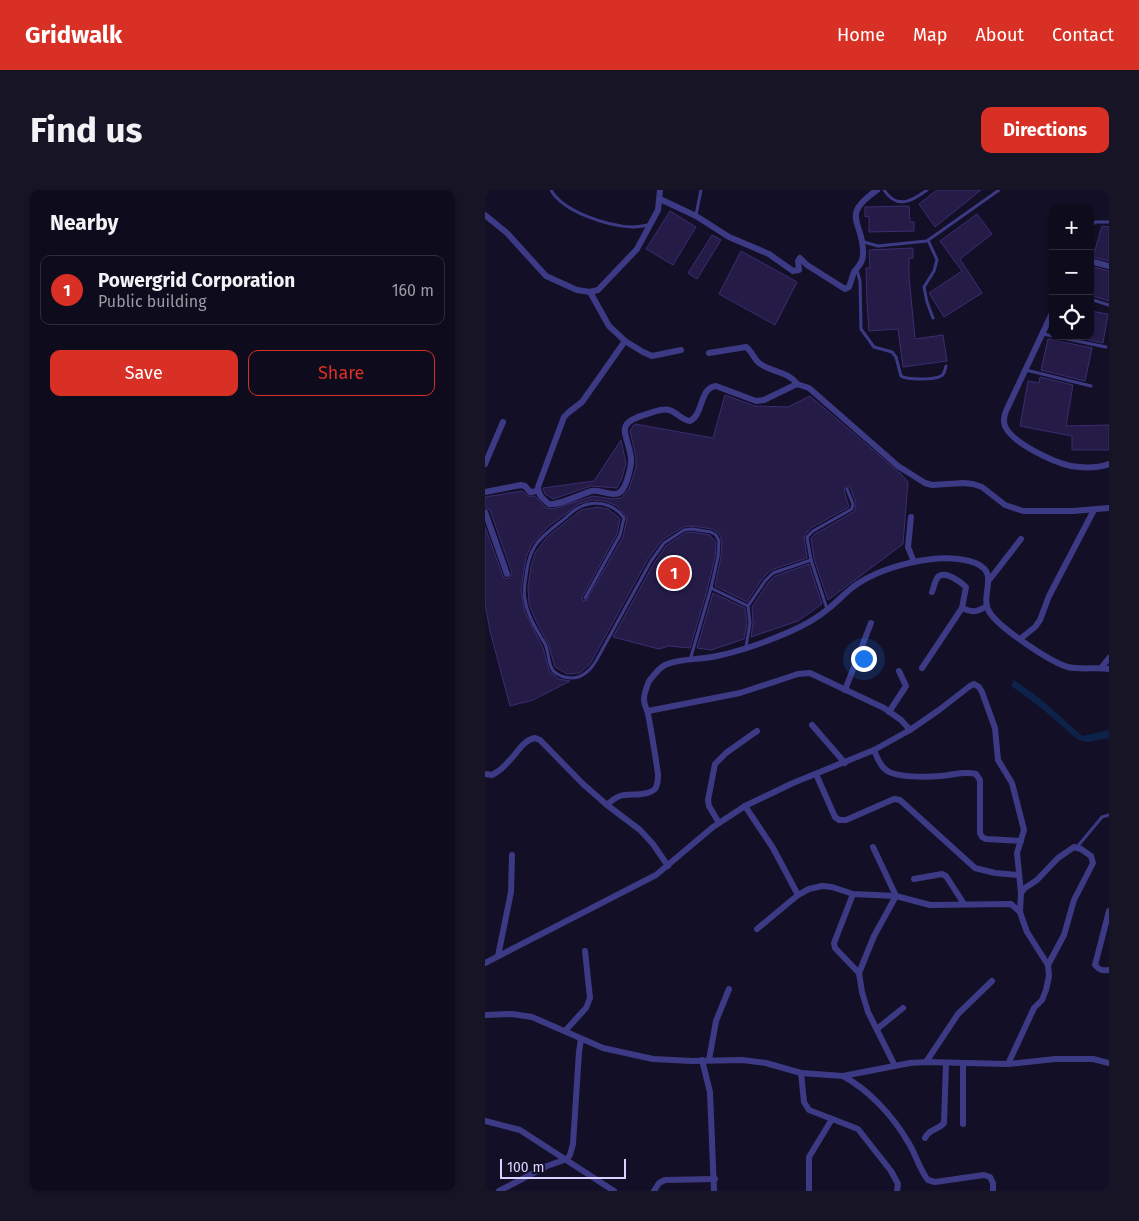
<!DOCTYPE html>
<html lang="en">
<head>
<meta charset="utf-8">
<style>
  :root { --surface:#0e0b1c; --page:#171425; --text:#f1f3f6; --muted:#9b9ba3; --line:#2e2b3b; --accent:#d93025 }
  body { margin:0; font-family:"Fira Sans",sans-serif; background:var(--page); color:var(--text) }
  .controls { position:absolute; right:15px; top:15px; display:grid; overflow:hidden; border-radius:10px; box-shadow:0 1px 4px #0004 }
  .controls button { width:45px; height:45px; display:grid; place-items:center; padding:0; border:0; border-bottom:1px solid var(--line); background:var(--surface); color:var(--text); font:25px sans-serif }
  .scale { position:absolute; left:15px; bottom:12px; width:126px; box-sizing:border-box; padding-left:5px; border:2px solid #d9d4ff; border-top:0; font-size:14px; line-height:18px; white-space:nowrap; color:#d9d4ff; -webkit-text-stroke:4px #130f26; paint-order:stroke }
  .you { position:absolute; left:378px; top:468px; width:18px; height:18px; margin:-12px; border:4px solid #fff; border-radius:50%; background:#1a73e8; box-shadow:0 0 0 8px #1a73e833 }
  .badge { display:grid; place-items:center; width:32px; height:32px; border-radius:50%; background:var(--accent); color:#fff; font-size:16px; font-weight:700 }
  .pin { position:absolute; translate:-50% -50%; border:2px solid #fff; box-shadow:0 1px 5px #0006 }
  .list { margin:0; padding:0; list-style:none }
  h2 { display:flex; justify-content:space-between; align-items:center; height:65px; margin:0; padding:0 20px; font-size:21px }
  h2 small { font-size:16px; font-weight:400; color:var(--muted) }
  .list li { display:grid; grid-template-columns:32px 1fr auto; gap:15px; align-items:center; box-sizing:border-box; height:70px; margin:0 10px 10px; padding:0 10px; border:1px solid var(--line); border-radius:10px }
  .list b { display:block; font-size:19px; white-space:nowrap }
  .list p { margin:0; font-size:16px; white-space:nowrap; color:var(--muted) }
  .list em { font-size:16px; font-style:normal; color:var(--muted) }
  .actions { display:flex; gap:10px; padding:15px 20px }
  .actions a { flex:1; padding:11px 0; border:1px solid var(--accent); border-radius:10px; text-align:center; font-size:18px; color:var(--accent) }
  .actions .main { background:var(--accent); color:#fff }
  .icon { flex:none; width:28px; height:28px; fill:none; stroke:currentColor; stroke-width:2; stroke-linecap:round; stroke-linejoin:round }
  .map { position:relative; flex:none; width:624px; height:1001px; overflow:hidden; border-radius:10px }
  header { display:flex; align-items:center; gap:30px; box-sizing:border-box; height:70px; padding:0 25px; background:var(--accent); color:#fff }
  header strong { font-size:24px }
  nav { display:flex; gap:28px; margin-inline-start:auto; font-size:18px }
  .intro { display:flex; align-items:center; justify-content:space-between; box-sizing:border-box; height:120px; padding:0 30px }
  h1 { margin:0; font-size:35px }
  .button { padding:12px 22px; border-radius:10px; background:var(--accent); color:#fff; font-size:18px; font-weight:700 }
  main { display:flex; gap:30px; padding:0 30px }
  aside { flex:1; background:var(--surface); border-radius:10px; box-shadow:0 1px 4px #0004 }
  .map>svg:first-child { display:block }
  .water { fill:#0c2248 }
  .building { fill:#241b47; stroke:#3b2d73 }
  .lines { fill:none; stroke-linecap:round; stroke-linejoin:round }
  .lane { stroke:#3d3a85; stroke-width:3 }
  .street { stroke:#3d3a85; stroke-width:6 }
</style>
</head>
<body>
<header>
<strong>Gridwalk</strong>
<nav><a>Home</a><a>Map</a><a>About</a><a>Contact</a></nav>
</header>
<div class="intro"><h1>Find us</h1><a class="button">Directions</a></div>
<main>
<aside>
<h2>Nearby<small></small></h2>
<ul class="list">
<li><span class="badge">1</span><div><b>Powergrid Corporation</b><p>Public building</p></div><em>160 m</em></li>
</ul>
<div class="actions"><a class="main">Save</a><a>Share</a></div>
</aside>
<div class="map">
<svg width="624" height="1001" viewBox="0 0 624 1001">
  <rect width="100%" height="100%" fill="#130f26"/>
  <path class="water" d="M529,490l28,20 40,36 27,-6v8l-21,4 -10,-2 -38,-33 -29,-21z"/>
  <g class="building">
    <path d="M452,0h44l-46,37 -16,-23z"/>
    <path d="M424,16l1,16h4v9l-45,1v-16l-4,1v-10z"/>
    <path d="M185,21l26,16 -23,38 -27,-16z"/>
    <path d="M492,24l15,20 -32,25 22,34 -38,24 -15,-24 33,-22 -22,-30z"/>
    <path d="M617,36l7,1v34l-16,-4z"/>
    <path d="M227,45l9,5 -24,39 -9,-6z"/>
    <path d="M428,58v10h-4v18l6,63 28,-4 4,26 -44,6 -5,-38 -29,2 -2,-28 -1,-35h4l-1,-18z"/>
    <path d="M256,61l56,31 -22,43 -56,-31z"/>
    <path d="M605,76l19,5v30l-19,-6z"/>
    <path d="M605,121l18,3 -5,29 -32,-7h19z"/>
    <path d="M563,149l44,9 -7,33 -44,-11z"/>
    <path d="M555,187l33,8 -7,41 43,-1v25h-37v-14l-52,-10 8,-45 11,2z"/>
    <path d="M240,205l30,11 33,1 22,-11 91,78 7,8 -5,62 -75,56 -14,-41 -3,-21 4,-4 40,-23 1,-8 -6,-16 -4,-1 -2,4 5,17 -38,21 -7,8 3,22 -36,12 -9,9 -15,23 -32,-16 6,-29 1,-16 -3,-8 -7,-4 -19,-3 -10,1 -21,13 -14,19 -58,105 -10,9 -13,1 -12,-7 -6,-21 -13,-25 -7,-17 -1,-17 3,-20 4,-14 12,-16 34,-27 17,-3 10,2 9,7 3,3 -3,15 -35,63v3l4,1 37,-64 4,-19 -10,-12 -12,-5 -13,-1 -13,4 -30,22 -17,18 -6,13 -5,33 4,22 18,36 6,23 10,8 11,2 -37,19 -23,6 -20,-75 -5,-27v-77l18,49 3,3 3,-1 3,-5 -22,-63 -5,-3v-10l37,-6 6,5h7l11,12 7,1 40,-13 19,3 9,-1 8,-9 7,-22v-10l-6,-26 3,-5 2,-2 78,14z"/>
    <path d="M136,250l5,23 -4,15 -5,10 -26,-2 -38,13 -8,-5 -2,-6 51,-7z"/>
    <path d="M207,342l18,3 6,7 -1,15 -7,30 -18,61 -21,-2 -10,3 -46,-12 41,-74 12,-17 19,-13z"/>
    <path d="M324,374l13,40 -24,17 -47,16 2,-14 -1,-16 16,-24 7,-7z"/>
    <path d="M228,403l32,15 2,15 -3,16 -33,11 -14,-2z"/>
  </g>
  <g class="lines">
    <g class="lane">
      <path d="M66,0c12,22 57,36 81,37 6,0 11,-1 16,-2"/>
      <path d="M399,0c13,20 28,11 43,0"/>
      <path d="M211,25l5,-25"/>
      <path d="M605,38l5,-6h14"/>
      <path d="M443,50l9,20 -3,11 -10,16 3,15 6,16"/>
      <path d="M379,52l14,4 49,-5 72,-51"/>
      <path d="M372,80l3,11 1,48 13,18 18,5 4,5 5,19c6,4 33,4 40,0 4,-2 4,-7 5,-10"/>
      <path d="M605,109l19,6"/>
      <path d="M558,144l63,13"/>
      <path d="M541,180l65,16"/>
      <path d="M226,398l37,18 2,17 -4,24"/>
      <path d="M100,408l35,-63 4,-17c-10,-14 -28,-19 -44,-11 -8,4 -14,11 -21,16 -22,17 -30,25 -33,53 -1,7 -3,15 -1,23 2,16 12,31 20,45 4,8 3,18 7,25 2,4 6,5 9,7 16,6 27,-2 35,-15l55,-100 13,-18 20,-13 8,-1 19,3 5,3 3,6 -1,16 -7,31 -21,72"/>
      <path d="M263,416l17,-25 8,-8 38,-13"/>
      <path d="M342,419l-16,-49 -4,-23 6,-6 39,-22 1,-5 -6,-15"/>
      <path d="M592,657l25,-30 7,-2"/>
    </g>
    <g class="street">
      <path d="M175,9l36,17 33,21 40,17 24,17 6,-1 -1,-9 2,-3 7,7 38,24 4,-2c2,-5 3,-10 5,-15 4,-6 9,-9 9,-17 2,-33 -25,-38 14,-65"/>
      <path d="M0,25l22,18 39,43 31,14 13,2 8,-2 39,-41 21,-39 2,-20"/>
      <path d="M605,71l19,5"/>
      <path d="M105,102l19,34 16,15 18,11 9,4 29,-6"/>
      <path d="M568,121l-47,100c-2,5 -3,10 -1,15 7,17 48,36 66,40 12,2 26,2 38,-2"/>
      <path d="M140,151l-43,61 -13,10 -5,5 -26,70c0,8 5,12 11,17 10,2 31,-10 43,-13 9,-2 18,6 27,2 5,-3 6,-8 8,-13 2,-7 5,-15 4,-22 -3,-25 -19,-34 16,-44 7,-2 15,-6 22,-4 8,2 12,10 21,11 14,-7 9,-33 26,-35l40,15 8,-1 33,-16 12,4 89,78 27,17 7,2 31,-2 10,1 9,3 23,18 18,6h50l36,-3"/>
      <path d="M224,163l37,-6c6,4 7,11 13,16 11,9 29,8 38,21"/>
      <path d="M0,274l18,-42"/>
      <path d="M0,302l36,-7 4,1 5,6 8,-1"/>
      <path d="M0,322l22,62"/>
      <path d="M426,327l-3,30 6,15"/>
      <path d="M505,389l31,-40"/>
      <path d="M477,418c11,5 15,4 25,-2"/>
      <path d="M535,449l15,-12 5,-7 9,-24 45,-86"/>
      <path d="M437,478l40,-60 4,-21c-5,-5 -20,-16 -27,-11 -4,3 -5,11 -7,16"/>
      <path d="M616,478l8,-10"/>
      <path d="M360,500l26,-67"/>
      <path d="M163,521l92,-18 58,-19 12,-1 74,35 17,12 9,10"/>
      <path d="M404,522l17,-26 -7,-15"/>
      <path d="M327,535l33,38"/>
      <path d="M389,560c3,7 6,16 12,20 10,8 42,7 55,6 12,-1 23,-5 35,-2l4,6v53l2,4 4,2 35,2"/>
      <path d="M0,584l7,1c6,-3 12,-8 16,-13 9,-8 15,-22 27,-24l5,2 43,44 24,21 33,25 13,14 15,22"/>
      <path d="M331,584l19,43 4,3h7l48,-21 6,1 75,68 20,5 24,2"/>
      <path d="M122,615c4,-4 7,-7 13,-9 9,-3 27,1 35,-7 3,-4 3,-11 3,-15 -3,-20 -6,-40 -10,-60 -1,-5 -4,-9 -4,-15 0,-5 3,-13 5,-18 4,-5 10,-13 16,-16 15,-7 35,-5 52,-9 24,-5 49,-14 72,-24 14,-6 27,-13 39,-23 9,-7 16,-15 25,-22 27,-20 83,-35 116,-26 36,9 8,33 21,52 10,15 60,49 78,54 13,3 27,0 41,2"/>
      <path d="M260,616l28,42 25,47"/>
      <path d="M234,633l-10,-17 -1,-6 7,-36 11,-11 31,-22"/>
      <path d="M429,689l28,-5 4,2 18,28"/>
      <path d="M368,704l-19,49 1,5 24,25 3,19 6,20 27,54"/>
      <path d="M624,721l-14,54c4,5 7,6 14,5"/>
      <path d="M272,739l41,-34 11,-6 13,-3 10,1 21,7 43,2 34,9 81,-1 9,8"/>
      <path d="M13,766l13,-64 1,-37"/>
      <path d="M0,773l171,-88 57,-48 32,-21 48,-23 81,-33 36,-20 29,-20 31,-24 4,-2 5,3 3,5 13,36 3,32 14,23 12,47 -7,23 4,40"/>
      <path d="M374,783l15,-37 22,-40 -23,-49"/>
      <path d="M0,825l27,-1 20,3 71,31 50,11 39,2 50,-1 24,3 35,10 42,3 67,-13 16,-1 82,2 47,-5h38l16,4"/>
      <path d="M392,839l26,-21"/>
      <path d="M80,841l21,-23 4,-10 -5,-47"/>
      <path d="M217,870l8,32 4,99"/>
      <path d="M224,870l7,-39 13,-32"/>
      <path d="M441,872l32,-48 34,-33"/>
      <path d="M523,874l26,-56 8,-8 4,-10 3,-14 -1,-11 -21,-33 -4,-11 -3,-9 1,-19 4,-5 12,-8 21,-22 16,-11 7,2 10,7 2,7 -19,37 -10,35 -16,30"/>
      <path d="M316,883l3,29 5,8 49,19 33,42 7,13 -1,7"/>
      <path d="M358,886c26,14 50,40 65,66 8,12 11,27 20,38l7,2 49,-7 6,2 3,6v8"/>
      <path d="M0,931l35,9 94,61"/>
      <path d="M478,934v-61"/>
      <path d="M440,948c4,-9 13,-8 19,-15l2,-60"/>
      <path d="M14,1001l48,-25 20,-7 3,-4 3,-11 6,-92 2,-13"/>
      <path d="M169,1001l5,-8 6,-3 50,-1"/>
      <path d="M324,1001v-34l23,-38"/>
    </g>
  </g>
</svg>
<div class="controls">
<button>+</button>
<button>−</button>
<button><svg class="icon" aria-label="locate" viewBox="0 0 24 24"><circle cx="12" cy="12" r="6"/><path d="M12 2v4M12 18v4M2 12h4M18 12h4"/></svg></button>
</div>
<div class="scale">100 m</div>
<div class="you"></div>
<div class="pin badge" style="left:189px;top:383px">1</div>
</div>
</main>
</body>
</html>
